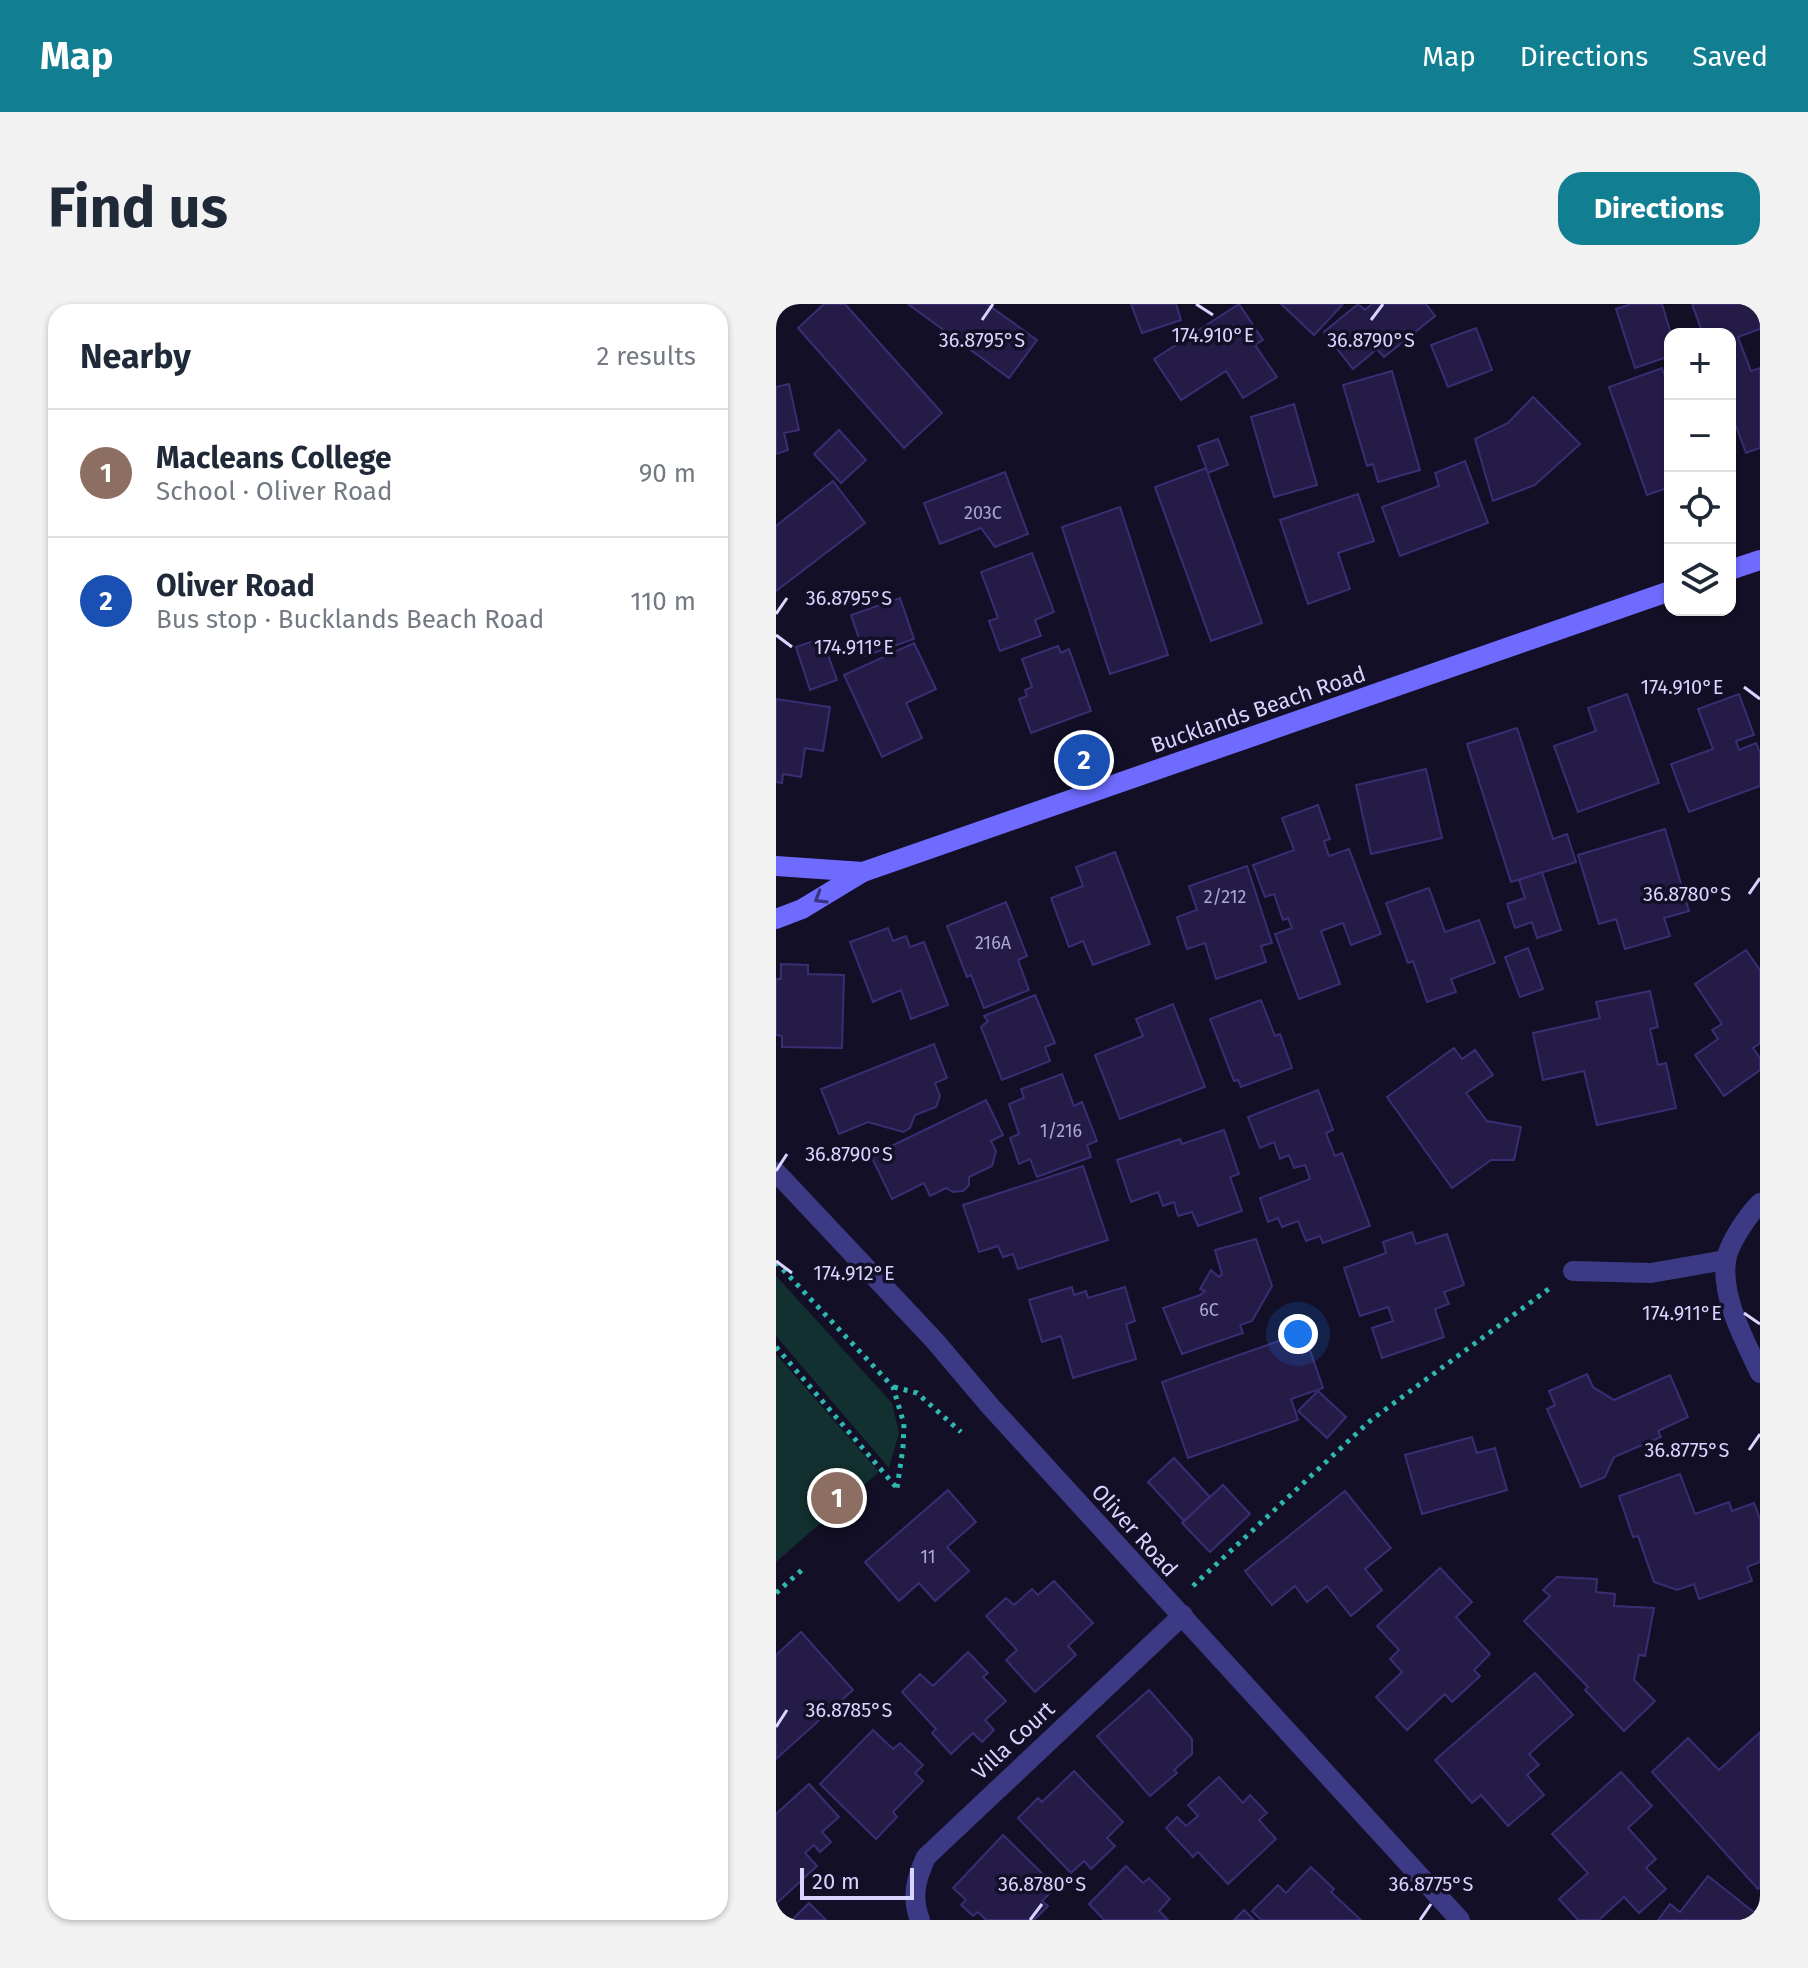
<!DOCTYPE html>
<html lang="en">
<head>
<meta charset="utf-8">
<style>
  :root { --surface:#fff; --page:#f2f2f3; --text:#1f2937; --muted:#747a83; --line:#e0e1e3; --accent:#117e91 }
  body { margin:0; font-family:"Fira Sans",sans-serif; background:var(--page); color:var(--text) }
  .controls { position:absolute; right:24px; top:24px; display:grid; overflow:hidden; border-radius:16px; box-shadow:0 2px 6px #0004 }
  .controls button { width:72px; height:72px; display:grid; place-items:center; padding:0; border:0; border-bottom:2px solid var(--line); background:var(--surface); color:var(--text); font:40px sans-serif }
  .scale { position:absolute; left:24px; bottom:20px; width:114px; box-sizing:border-box; padding-left:8px; border:4px solid #d9d4ff; border-top:0; font-size:22px; line-height:28px; white-space:nowrap; color:#d9d4ff; -webkit-text-stroke:6px #130f26; paint-order:stroke }
  .you { position:absolute; left:522px; top:1030px; width:28px; height:28px; margin:-20px; border:6px solid #fff; border-radius:50%; background:#1a73e8; box-shadow:0 0 0 12px #1a73e833 }
  .badge { display:grid; place-items:center; width:52px; height:52px; border-radius:50%; background:var(--accent); color:#fff; font-size:26px; font-weight:700 }
  .pin { position:absolute; translate:-50% -50%; border:4px solid #fff; box-shadow:0 2px 8px #0006 }
  .list { margin:0; padding:0; list-style:none }
  h2 { display:flex; justify-content:space-between; align-items:center; height:104px; margin:0; padding:0 32px; font-size:34px }
  h2 small { font-size:26px; font-weight:400; color:var(--muted) }
  .list li { display:grid; grid-template-columns:52px 1fr auto; gap:24px; align-items:center; box-sizing:border-box; height:128px; padding:0 32px; border-top:2px solid var(--line) }
  .list b { display:block; font-size:30px; white-space:nowrap }
  .list p { margin:0; font-size:26px; white-space:nowrap; color:var(--muted) }
  .list em { font-size:26px; font-style:normal; color:var(--muted) }
  .icon { flex:none; width:44px; height:44px; fill:none; stroke:currentColor; stroke-width:2; stroke-linecap:round; stroke-linejoin:round }
  .map { position:relative; flex:none; width:984px; height:1616px; overflow:hidden; border-radius:24px }
  header { display:flex; align-items:center; gap:48px; box-sizing:border-box; height:112px; padding:0 40px; background:var(--accent); color:#fff }
  header strong { font-size:38px }
  nav { display:flex; gap:44px; margin-inline-start:auto; font-size:28px }
  .intro { display:flex; align-items:center; justify-content:space-between; box-sizing:border-box; height:192px; padding:0 48px }
  h1 { margin:0; font-size:56px }
  .button { padding:20px 36px; border-radius:24px; background:var(--accent); color:#fff; font-size:28px; font-weight:700 }
  main { display:flex; gap:48px; padding:0 48px }
  aside { flex:1; background:var(--surface); border-radius:24px; box-shadow:0 2px 6px #0004 }
  .map>svg:first-child { display:block }
  .green { fill:#12302f }
  .building { fill:#241b47; stroke:#3b2d73; stroke-width:2 }
  .lines { fill:none; stroke-linecap:round; stroke-linejoin:round }
  .path { stroke:#2fb8b0; stroke-width:5; stroke-dasharray:4 6; stroke-linecap:butt }
  .street { stroke:#3d3a85; stroke-width:20 }
  .secondary { stroke:#6f6bff; stroke-width:20 }
  .oneway { stroke:#38347d }
  .ticks { fill:none; stroke:#d9d4ff; stroke-width:3 }
  .labels { text-anchor:middle; stroke-width:7; stroke-linejoin:round; paint-order:stroke }
  .number-label { font-size:18px; fill:#aca6d1 }
  .street-label { font-size:22px; fill:#d9d4ff; stroke:#130f26 }
  .ticks-label { font-size:20px; text-anchor:middle; fill:#d9d4ff; stroke:#130f26; stroke-width:7; stroke-linejoin:round; paint-order:stroke }
</style>
</head>
<body>
<header>
<strong>Map</strong>
<nav><a>Map</a><a>Directions</a><a>Saved</a></nav>
</header>
<div class="intro"><h1>Find us</h1><a class="button">Directions</a></div>
<main>
<aside>
<h2>Nearby<small>2 results</small></h2>
<ul class="list">
<li><span class="badge" style="background:#8d6e63">1</span><div><b>Macleans College</b><p>School · Oliver Road</p></div><em>90 m</em></li>
<li><span class="badge" style="background:#1a4fb4">2</span><div><b>Oliver Road</b><p>Bus stop · Bucklands Beach Road</p></div><em>110 m</em></li>
</ul>
</aside>
<div class="map">
<svg width="984" height="1616" viewBox="0 0 984 1616">
  <rect width="100%" height="100%" fill="#130f26"/>
  <g class="green">
    <path d="M0,972l116,127 7,30 -10,35 -113,-132z"/>
    <path d="M0,1050l103,118 -103,90z"/>
  </g>
  <g class="building">
    <path d="M48,0h21l97,109 -38,35 -106,-120z"/>
    <path d="M132,0h79l50,36 -28,38z"/>
    <path d="M355,0h45l5,16 -39,13z"/>
    <path d="M463,0l24,36 -8,5 22,32 -34,21 -17,-27 -45,29 -27,-41z"/>
    <path d="M505,0h62l-29,31z"/>
    <path d="M582,0l7,6 7,-6h54l9,12 -51,41 -7,-8 -24,20 -29,-37z"/>
    <path d="M855,0h31l9,30 -1,22 -35,12 -19,-59z"/>
    <path d="M916,0h68v25l-22,8 13,34 9,-3v80l-14,5 -16,-43v-76h-27z"/>
    <path d="M700,24l16,42 -44,17 -17,-42z"/>
    <path d="M886,64l8,24v95l-23,8 -38,-108z"/>
    <path d="M616,67l28,99 -42,12 -5,-18 -6,2 -24,-81z"/>
    <path d="M13,80l10,46 -15,3 4,17 -12,4v-67z"/>
    <path d="M757,93l47,47 -45,41 -42,16 -18,-62 33,-16z"/>
    <path d="M518,100l23,81 -43,12 -23,-80z"/>
    <path d="M63,126l27,30 -25,23 -27,-29z"/>
    <path d="M442,135l10,26 -20,8 -10,-27z"/>
    <path d="M689,157l23,62 -88,33 -18,-49 57,-21 -4,-13z"/>
    <path d="M430,164l56,155 -51,18 -56,-154z"/>
    <path d="M229,168l23,62 -33,13 -14,-19 -41,16 -16,-41z"/>
    <path d="M57,177l32,42 -89,68v-65z"/>
    <path d="M582,190l16,47 -36,12 12,36 -42,15 -28,-84z"/>
    <path d="M344,203l48,148 -58,19 -48,-147z"/>
    <path d="M256,249l22,59 -19,8 6,16 -41,15 -11,-30 9,-3 -17,-46z"/>
    <path d="M124,294l14,41 -49,17 -14,-41z"/>
    <path d="M46,334l15,42 -27,10 -14,-43z"/>
    <path d="M138,339l22,46 -30,14 16,35 -40,19 -38,-82z"/>
    <path d="M282,342l3,7 8,-4 22,62 -60,22 -12,-34 8,-3 -2,-6 7,-3 -10,-28z"/>
    <path d="M851,390l32,89 -81,29 -24,-66 42,-15 -8,-23z"/>
    <path d="M963,390l15,41 -18,6 3,9 17,-7 4,10v33l-71,26 -18,-48 42,-15 -15,-40z"/>
    <path d="M0,395l54,8 -7,44 -18,-3 -4,29 -18,-3 -1,9 -6,-1z"/>
    <path d="M741,424l36,111 14,-5 9,28 -65,20 -44,-138z"/>
    <path d="M650,465l16,69 -71,16 -15,-69z"/>
    <path d="M542,501l12,34 -6,2 5,15 20,-7 32,85 -30,11 -8,-22 -22,8 19,53 -41,15 -24,-65 17,-6 -4,-10 -5,2 -9,-26 -9,3 -12,-32 41,-15 -12,-32z"/>
    <path d="M889,525l24,82 -25,7 6,18 -45,13 -9,-30 -17,5 -21,-69z"/>
    <path d="M339,548l35,92 -57,21 -10,-24 -14,6 -18,-49 32,-12 -7,-19z"/>
    <path d="M471,562l25,77 -11,3 5,16 -50,17 -11,-36 -18,6 -10,-32 20,-7 -8,-24z"/>
    <path d="M766,568l19,58 -24,8 -5,-16 -17,6 -8,-24 18,-6 -6,-18z"/>
    <path d="M653,584l16,44 34,-12 16,43 -44,16 5,13 -29,10 -14,-41 -5,2 -22,-60z"/>
    <path d="M230,598l21,54 -9,4 11,30 -45,18 -13,-33 -4,2 -20,-51z"/>
    <path d="M112,624l5,13 13,-5 4,11 14,-5 24,63 -37,14 -10,-29 -28,12 -23,-60z"/>
    <path d="M752,644l15,41 -23,8 -15,-40z"/>
    <path d="M970,646l14,20v73l-7,5 7,10v12l-36,26 -29,-41 23,-16 -6,-9 10,-6 -27,-40z"/>
    <path d="M5,660l27,1v9l36,1 -2,73 -60,-1v-11l-6,-1v-56h5z"/>
    <path d="M874,687l8,36 -8,2 8,36 8,-2 10,45 -79,17 -13,-54 -41,9 -10,-47 67,-15 -4,-16z"/>
    <path d="M259,691l20,48 -10,4 5,14 -48,19 -21,-53 7,-6 -4,-5z"/>
    <path d="M485,696l14,36 5,-2 12,34 -51,19 -3,-7 -4,1 -24,-62z"/>
    <path d="M397,700l32,83 -85,32 -25,-64 48,-19 -7,-17z"/>
    <path d="M158,740l13,34 -12,5 5,13 -4,11 -21,8 -5,13 -7,4 -35,-10 -29,12 -18,-45z"/>
    <path d="M678,744l8,11 13,-9 18,25 -27,18 21,28 34,6 -7,33h-23l-39,28 -65,-91z"/>
    <path d="M286,770l12,32 8,-4 15,39 -10,4 4,12 -54,20 -7,-18 -11,5 -9,-26 9,-4 -10,-30 15,-6 -3,-9z"/>
    <path d="M542,786l15,40 -7,3 9,23 7,-3 28,73 -47,17 -3,-7 -14,5 -8,-20 -16,6 -4,-9 -10,4 -8,-24 50,-19 -5,-14 -11,3 -5,-13 -9,4 -6,-17 -14,6 -12,-31z"/>
    <path d="M210,796l17,35 -12,6 5,10 -4,15 -23,11v8l-6,6 -10,1 -7,-4 -16,8 -6,-13 -32,16 -21,-43z"/>
    <path d="M448,826l15,44 -9,3 12,34 -44,15 -6,-14 -14,4 -4,-14 -11,4 -5,-14 -27,10 -14,-42 63,-21 2,5z"/>
    <path d="M307,862l25,74 -90,29 -5,-15 -10,3 -5,-11 -19,6 -16,-47z"/>
    <path d="M636,928l4,12 31,-10 17,51 -20,7 5,12 -14,5 9,28 -62,21 -10,-30 21,-7 -5,-14 -28,9 -16,-48 42,-15 -3,-11z"/>
    <path d="M480,935l16,47 -20,35 -12,4 3,8 -61,21 -19,-46 37,-13 5,-4 -5,-2 11,-19 8,7 3,-3 -7,-24z"/>
    <path d="M296,983l2,8 12,-4 2,7 37,-11 10,34 -9,3 10,35 -63,19 -12,-42 -19,6 -13,-42z"/>
    <path d="M520,1031l6,18 8,-3 13,38 -32,11 7,21 -110,38 -26,-76z"/>
    <path d="M811,1070l6,13 21,13 56,-25 18,42 -30,14 3,6 -47,20 -9,20 -24,10 -34,-78 8,-4 -6,-14z"/>
    <path d="M542,1087l28,26 -19,21 -29,-27z"/>
    <path d="M696,1133l5,16 18,-5 12,42 -85,24 -17,-59z"/>
    <path d="M398,1154l36,39 -26,24 -36,-39z"/>
    <path d="M904,1170l15,40 34,-12 3,9 22,-8 6,16v43l-13,5 5,14 -53,18 -5,-15 -17,6 -23,-8 -16,-46 -5,1 -14,-41z"/>
    <path d="M447,1181l27,29 -40,38 -28,-29z"/>
    <path d="M172,1186l28,32 -29,25 22,24 -34,30 -16,-18 -20,18 -34,-39z"/>
    <path d="M569,1187l46,57 -26,21 17,21 -31,26 -24,-30 -20,16 -12,-16 -23,19 -27,-34z"/>
    <path d="M664,1264l32,34 -16,15 34,37 -16,16 6,6 -28,26 -7,-8 -38,36 -31,-33 26,-25 -12,-13 9,-9 -22,-24z"/>
    <path d="M781,1273l40,2 -1,13 19,2 -1,12 40,2 -9,48 -6,-1 -5,25 21,21 -31,30 -39,-41 3,-3 -64,-66 26,-25 -7,-6z"/>
    <path d="M278,1277l39,42 -25,23 8,9 -41,37 -29,-32 11,-10 -31,-34 20,-18 8,7 18,-16 6,6z"/>
    <path d="M25,1328l52,58 -77,69v-104z"/>
    <path d="M192,1348l20,21 -5,4 23,24 -21,19 9,10 -12,12 -9,-9 -22,21 -19,-21 4,-4 -34,-37 18,-18 13,12z"/>
    <path d="M759,1369l38,42 -44,39 10,11 -12,10 17,20 -36,31 -27,-31 -9,8 -37,-43z"/>
    <path d="M373,1386l43,49v15l-18,16 3,3 -27,23 -53,-60z"/>
    <path d="M97,1426l20,19 7,-6 23,22 -8,8 8,8 -30,31 4,5 -21,22 -56,-55z"/>
    <path d="M984,1428v156l-2,1 -106,-117 36,-34 31,32z"/>
    <path d="M298,1467l49,51 -16,16 8,8 -24,23 -7,-8 -13,12 -53,-55 20,-20 4,4z"/>
    <path d="M845,1468l31,34 -24,22 28,31 -10,9 20,21 -27,24 -15,-16 -25,23h-21l-19,-21 29,-26 -36,-39z"/>
    <path d="M443,1473l24,26 7,-8 17,18 -8,7 17,19 -48,45 -30,-32 -5,5 -27,-29 11,-11 9,9 12,-10 -10,-11z"/>
    <path d="M33,1480l30,33 -17,15 9,10 -11,10 -6,-7 -9,8 12,13 -41,38v-90z"/>
    <path d="M227,1531l53,52 -14,14 6,5 -14,14h-48l-8,-8 -5,4 -12,-11 5,-5 -13,-12z"/>
    <path d="M350,1562l17,17 6,-5 21,21 -11,12 9,9h-64l-15,-16z"/>
    <path d="M535,1563l23,22 -3,3 30,28h-100l-9,-9 26,-26 8,8z"/>
    <path d="M932,1572l52,41v3h-102l12,-16 10,8z"/>
    <path d="M33,1599l17,17h-34z"/>
    <path d="M468,1606l10,10h-20z"/>
  </g>
  <g class="lines">
    <g class="path">
      <path d="M0,958l117,125 11,37 -1,24 -6,40"/>
      <path d="M0,1043l120,140"/>
      <path d="M118,1083l23,6 44,39"/>
      <path d="M417,1282l178,-166 179,-132"/>
      <path d="M0,1289l28,-25"/>
    </g>
    <g class="street">
      <path d="M0,868l159,169 55,65 470,514"/>
      <path d="M984,899c-12,12 -32,41 -34,58 -5,37 19,80 34,112"/>
      <path d="M797,967l78,2 74,-13"/>
      <path d="M144,1616c-9,-23 -4,-41 6,-63l257,-242"/>
    </g>
    <g class="secondary">
      <path d="M954,266l30,-10"/>
      <path d="M0,562l87,6"/>
      <path d="M0,615l26,-10 61,-37 807,-281"/>
    </g>
  </g>
  <defs><path id="oneway-chevron" d="M-2-3.5L2.5 0L-2 3.5" fill="none" stroke-width="1.6" stroke-linecap="round" stroke-linejoin="round" transform="scale(2)"/></defs>
  <use class="oneway" href="#oneway-chevron" transform="translate(44 594) rotate(149)"/>
  <path class="ticks" d="M420,0l17,11M206,16l11,-16M595,16l12,-16M0,310l11,-16M0,331l16,12M968,383l16,12M973,590l11,-16M0,867l11,-17M0,957l16,12M968,1009l16,11M973,1146l11,-16M0,1423l11,-17M254,1616l12,-16M644,1616l11,-16"/>
  <g class="labels">
    <g class="number-label">
      <text x="207" y="215">203C</text>
      <text x="449" y="599">2/212</text>
      <text x="217" y="645">216A</text>
      <text x="285" y="833">1/216</text>
      <text x="433" y="1012">6C</text>
      <text x="152" y="1259">11</text>
    </g>
    <g class="street-label">
      <text transform="translate(482 405) rotate(-19)" y="8">Bucklands Beach Road</text>
      <text transform="translate(359 1226) rotate(48)" y="8">Oliver Road</text>
      <text transform="translate(237 1436) rotate(-43)" y="8">Villa Court</text>
    </g>
  </g>
  <g class="ticks-label">
    <text x="437" y="38">174.910°E</text>
    <text x="206" y="43">36.8795°S</text>
    <text x="595" y="43">36.8790°S</text>
    <text x="73" y="301">36.8795°S</text>
    <text x="78" y="350">174.911°E</text>
    <text x="906" y="390">174.910°E</text>
    <text x="911" y="597">36.8780°S</text>
    <text x="73" y="857">36.8790°S</text>
    <text x="78" y="976">174.912°E</text>
    <text x="906" y="1016">174.911°E</text>
    <text x="911" y="1153">36.8775°S</text>
    <text x="73" y="1413">36.8785°S</text>
    <text x="266" y="1587">36.8780°S</text>
    <text x="655" y="1587">36.8775°S</text>
  </g>
</svg>
<div class="controls">
<button>+</button>
<button>−</button>
<button><svg class="icon" aria-label="locate" viewBox="0 0 24 24"><circle cx="12" cy="12" r="6"/><path d="M12 2v4M12 18v4M2 12h4M18 12h4"/></svg></button>
<button><svg class="icon" aria-label="layers" viewBox="0 0 24 24"><path d="M12 4l9 5-9 5-9-5zM3 14l9 5 9-5"/></svg></button>
</div>
<div class="scale">20 m</div>
<div class="you"></div>
<div class="pin badge" style="left:61px;top:1194px;background:#8d6e63">1</div>
<div class="pin badge" style="left:308px;top:456px;background:#1a4fb4">2</div>
</div>
</main>
</body>
</html>
